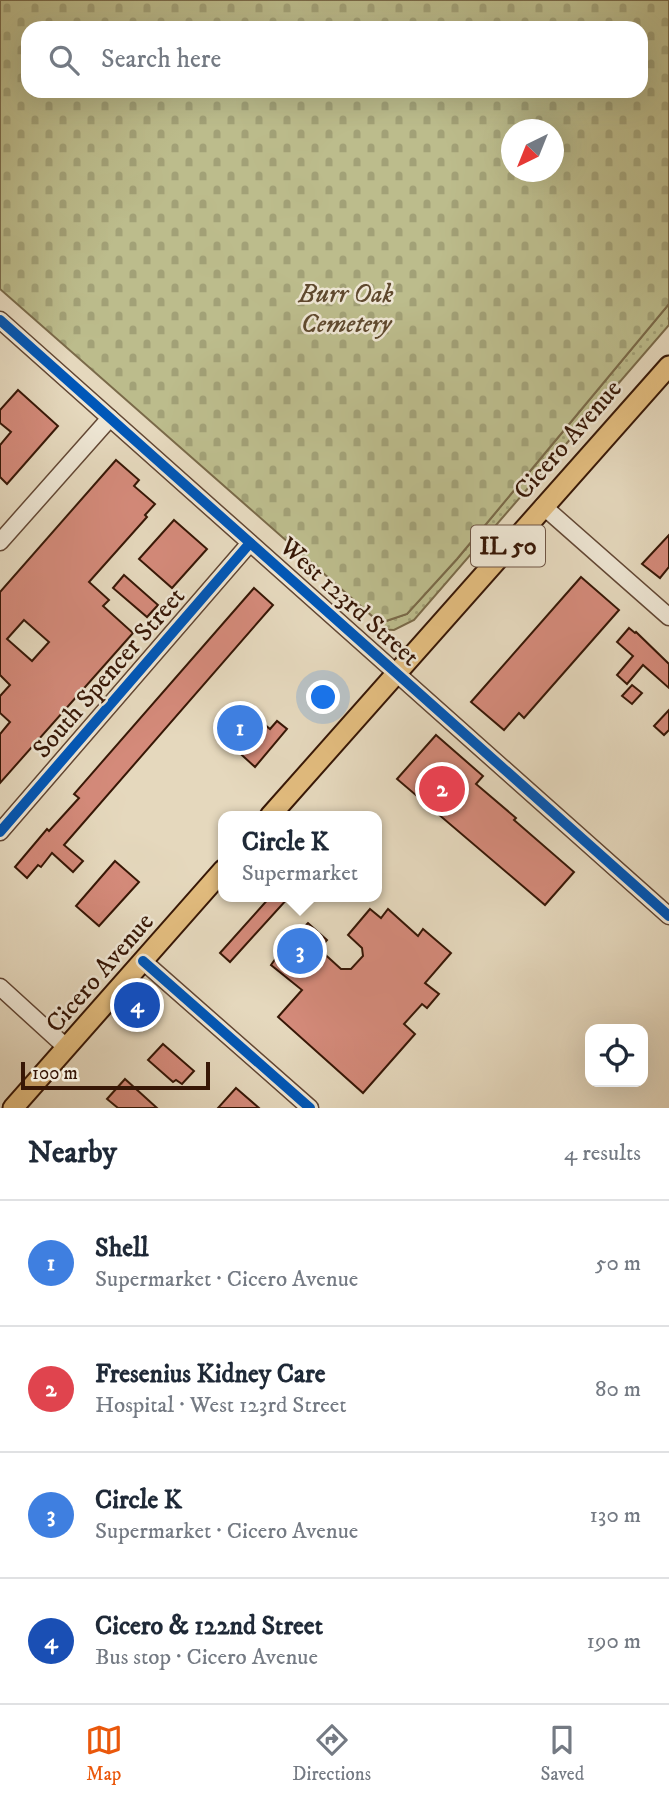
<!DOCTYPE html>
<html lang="en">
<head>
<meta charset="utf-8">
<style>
  :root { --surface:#fff; --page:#f6f6f7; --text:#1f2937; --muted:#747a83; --line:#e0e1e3; --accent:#ea580c }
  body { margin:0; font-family:"IM FELL DW Pica",serif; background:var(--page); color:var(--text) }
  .controls { position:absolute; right:21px; bottom:21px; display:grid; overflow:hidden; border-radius:14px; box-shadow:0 7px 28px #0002 }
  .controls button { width:63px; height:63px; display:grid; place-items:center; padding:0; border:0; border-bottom:2px solid var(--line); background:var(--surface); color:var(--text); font:35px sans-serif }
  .compass { position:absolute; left:501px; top:119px; width:63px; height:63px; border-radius:50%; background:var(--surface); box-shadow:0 7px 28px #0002; rotate:223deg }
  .scale { position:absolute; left:21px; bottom:18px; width:189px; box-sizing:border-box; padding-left:7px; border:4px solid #371706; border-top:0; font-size:19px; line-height:24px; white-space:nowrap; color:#371706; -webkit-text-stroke:5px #eee6d4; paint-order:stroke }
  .you { position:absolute; left:324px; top:698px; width:24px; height:24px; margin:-18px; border:5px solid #fff; border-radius:50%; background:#1a73e8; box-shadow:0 0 0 10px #1a73e833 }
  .badge { display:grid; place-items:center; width:46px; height:46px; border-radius:50%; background:var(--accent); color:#fff; font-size:23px; font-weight:700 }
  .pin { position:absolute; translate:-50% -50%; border:4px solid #fff; box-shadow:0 2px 7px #0006 }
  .popup { position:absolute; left:218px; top:811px; width:164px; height:91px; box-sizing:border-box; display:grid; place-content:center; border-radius:14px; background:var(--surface); filter:drop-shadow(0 2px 5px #0005); font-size:23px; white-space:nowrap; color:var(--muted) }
  .popup b { font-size:26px; color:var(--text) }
  .popup::after { content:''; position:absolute; left:50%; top:100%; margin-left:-14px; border:14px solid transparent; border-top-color:var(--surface) }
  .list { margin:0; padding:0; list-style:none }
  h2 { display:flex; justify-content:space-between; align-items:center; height:91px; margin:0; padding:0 28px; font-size:30px }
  h2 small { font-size:23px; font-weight:400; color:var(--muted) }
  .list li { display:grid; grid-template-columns:46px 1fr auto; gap:21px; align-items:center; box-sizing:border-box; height:126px; padding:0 28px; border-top:2px solid var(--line) }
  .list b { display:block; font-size:26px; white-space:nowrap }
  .list p { margin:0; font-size:23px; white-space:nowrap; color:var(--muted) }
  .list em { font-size:23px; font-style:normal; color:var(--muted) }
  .icon { flex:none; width:38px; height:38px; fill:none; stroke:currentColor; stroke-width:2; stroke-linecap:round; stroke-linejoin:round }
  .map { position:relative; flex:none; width:669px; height:1108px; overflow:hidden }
  .search { position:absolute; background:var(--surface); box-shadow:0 7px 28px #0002; left:21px; right:21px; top:21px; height:77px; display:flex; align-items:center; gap:18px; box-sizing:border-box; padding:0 24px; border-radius:21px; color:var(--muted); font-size:26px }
  .sheet { height:595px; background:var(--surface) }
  nav { display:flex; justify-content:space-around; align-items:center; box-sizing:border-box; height:98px; border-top:2px solid var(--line); background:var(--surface); font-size:19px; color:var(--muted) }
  nav a { display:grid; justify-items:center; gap:4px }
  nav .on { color:var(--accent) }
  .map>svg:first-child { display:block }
  .grass { fill:url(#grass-dots); stroke:#7a6a49; stroke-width:2 }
  .cemetery { fill:url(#cemetery-stones); stroke:#7a6a49; stroke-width:2; fill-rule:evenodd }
  .building { fill:#d48a7a; stroke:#371706; stroke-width:2; fill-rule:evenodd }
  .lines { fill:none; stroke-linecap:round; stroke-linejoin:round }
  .minor-casing { stroke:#624734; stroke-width:19 }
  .major-casing { stroke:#371706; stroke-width:23 }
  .minor { stroke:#eee6d4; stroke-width:16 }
  .major { stroke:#e2bc7e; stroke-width:19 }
  .cycleway-casing { stroke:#eee6d4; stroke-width:15 }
  .cycleway { stroke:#0057b8; stroke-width:10 }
  .labels { text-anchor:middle; stroke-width:5; stroke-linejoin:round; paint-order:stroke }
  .shield { fill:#eee6d4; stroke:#6e5544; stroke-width:2 }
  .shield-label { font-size:24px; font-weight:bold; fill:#371706 }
  .park-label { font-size:26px; font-style:italic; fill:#5f492e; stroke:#eee6d4 }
  .street-label { font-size:26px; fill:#371706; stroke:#eee6d4 }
</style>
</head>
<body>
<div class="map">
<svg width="669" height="1108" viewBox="0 0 669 1108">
  <defs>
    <pattern id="grass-dots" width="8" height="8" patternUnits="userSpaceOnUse" patternTransform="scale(1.75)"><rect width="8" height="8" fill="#bcbc8c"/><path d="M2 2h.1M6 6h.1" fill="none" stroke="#a2a177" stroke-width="1.8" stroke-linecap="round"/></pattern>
    <pattern id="cemetery-stones" width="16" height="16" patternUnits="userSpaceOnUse" patternTransform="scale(1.75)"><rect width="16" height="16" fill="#bcbc8c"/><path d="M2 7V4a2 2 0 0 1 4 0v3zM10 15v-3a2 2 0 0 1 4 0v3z" fill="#a2a177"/></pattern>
  </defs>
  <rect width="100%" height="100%" fill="#e5d8bd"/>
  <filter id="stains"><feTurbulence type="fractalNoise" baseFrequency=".00286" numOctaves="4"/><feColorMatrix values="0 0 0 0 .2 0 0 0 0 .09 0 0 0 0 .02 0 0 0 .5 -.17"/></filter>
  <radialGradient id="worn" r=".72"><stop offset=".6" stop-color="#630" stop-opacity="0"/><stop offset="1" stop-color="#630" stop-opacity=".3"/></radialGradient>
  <path class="grass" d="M669,304v21l-255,295 -20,10 -19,-1 5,-6 27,-9 50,-55z"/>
  <path class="cemetery" d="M0,0h669v304l-212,255 -50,55 -27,9 -380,-334zM28,28h613v63h-613zM512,130h42v42h-42z"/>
  <g class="building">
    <path d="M18,390l40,36 -51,58 -7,-7v-32l11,-13 -11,-9v-13z"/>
    <path d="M116,460l23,20 -5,6 21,18 -10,11 2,2 -58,65 20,18 -6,6 30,27 -133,150v-49l10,-12 -10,-9v-17l10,-11 -10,-10v-83zM24,620l25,22 -17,19 -25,-22z"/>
    <path d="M174,520l33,29 -35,39 -33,-29z"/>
    <path d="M669,535v32l-9,11 -18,-14z"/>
    <path d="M124,575l34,30 -11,12 -34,-29z"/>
    <path d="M581,577l38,33 -95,108 -5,-5 -15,17 -33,-28z"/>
    <path d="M254,588l19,17 -209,240 19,16 -10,11 -21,-19 -11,14 -3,-2 -11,13 -12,-11 32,-38 2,2 30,-33 -5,-4z"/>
    <path d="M629,628l6,5 1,-1 33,32v24l-26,-23 -16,19 -10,-9 16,-19 -16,-14z"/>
    <path d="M632,685l10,8 -10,11 -10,-8z"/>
    <path d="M246,709l24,20 7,-8 10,8 -32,38 -33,-30z"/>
    <path d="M669,710v20l-5,5 -10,-9z"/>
    <path d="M436,735l47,41 -7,8 40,34 -2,2 60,52 -29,33 -148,-126z"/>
    <path d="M115,861l24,21 -40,44 -23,-20z"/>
    <path d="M270,897h19l-59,65 -10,-9z"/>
    <path d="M370,909l11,9 7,-9 30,27 5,-7 28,24 -26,30 14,11 -12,14 -5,-4 -18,20 11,10 -52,59 -85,-76 24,-27 -31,-25 15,-21 22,-21 19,17 -8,9 22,20h10l12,-13 -1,-8 -14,-13z"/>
    <path d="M163,1044l31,27 -12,13 -6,-4 -3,2 -25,-22z"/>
    <path d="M125,1079l32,29h-39l-11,-9z"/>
    <path d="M236,1088l23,20h-41z"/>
  </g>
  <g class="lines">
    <g class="minor-casing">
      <g id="minor">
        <path d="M0,320l669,596"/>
        <path d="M543,506l126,111"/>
        <path d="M0,542l110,-124"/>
        <path d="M0,832l250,-289"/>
        <path d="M143,961l167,147"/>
        <path d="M0,987l67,61"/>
      </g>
    </g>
    <g class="major-casing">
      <g id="major">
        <path d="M270,816l399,-450"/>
        <path d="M13,1108l210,-238"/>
      </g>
    </g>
    <use href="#minor" class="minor"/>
    <use href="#major" class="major"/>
    <g class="cycleway-casing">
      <g id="cycleway">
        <path d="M0,320l669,596"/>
        <path d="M0,832l250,-289"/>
        <path d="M143,961l167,147"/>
      </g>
    </g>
    <use href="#cycleway" class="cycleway"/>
  </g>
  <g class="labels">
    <rect class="shield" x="471" y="525.5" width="74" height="41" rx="5"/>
    <g class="shield-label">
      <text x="508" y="554">IL 50</text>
    </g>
    <g class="park-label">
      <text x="346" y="302">Burr Oak<tspan x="346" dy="30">Cemetery</tspan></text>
    </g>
    <g class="street-label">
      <text transform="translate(567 439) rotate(-49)" y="9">Cicero Avenue</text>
      <text transform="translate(350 601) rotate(42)" y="9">West 123rd Street</text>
      <text transform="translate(108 672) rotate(-49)" y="9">South Spencer Street</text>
      <text transform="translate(99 972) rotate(-49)" y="9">Cicero Avenue</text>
    </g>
  </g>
  <rect width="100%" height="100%" filter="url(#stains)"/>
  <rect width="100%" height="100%" fill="url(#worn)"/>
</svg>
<div class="controls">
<button><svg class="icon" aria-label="locate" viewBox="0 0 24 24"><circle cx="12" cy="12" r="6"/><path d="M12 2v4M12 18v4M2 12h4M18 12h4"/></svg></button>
</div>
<svg class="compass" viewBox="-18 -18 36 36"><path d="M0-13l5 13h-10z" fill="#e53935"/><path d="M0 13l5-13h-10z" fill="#747a83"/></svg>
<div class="scale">100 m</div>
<div class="you"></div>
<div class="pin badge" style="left:240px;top:728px;background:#3f7fe0">1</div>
<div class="pin badge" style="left:442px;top:789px;background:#e0444e">2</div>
<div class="pin badge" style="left:300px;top:951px;background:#3f7fe0">3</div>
<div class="popup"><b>Circle K</b>Supermarket</div>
<div class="pin badge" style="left:137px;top:1005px;background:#1a4fb4">4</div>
<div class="search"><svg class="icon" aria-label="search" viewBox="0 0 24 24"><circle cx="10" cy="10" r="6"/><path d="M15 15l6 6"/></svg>Search here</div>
</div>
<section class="sheet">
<h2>Nearby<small>4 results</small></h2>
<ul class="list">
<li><span class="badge" style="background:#3f7fe0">1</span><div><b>Shell</b><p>Supermarket · Cicero Avenue</p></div><em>50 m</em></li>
<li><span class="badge" style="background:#e0444e">2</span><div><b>Fresenius Kidney Care</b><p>Hospital · West 123rd Street</p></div><em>80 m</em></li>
<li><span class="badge" style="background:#3f7fe0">3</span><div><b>Circle K</b><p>Supermarket · Cicero Avenue</p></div><em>130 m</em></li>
<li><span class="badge" style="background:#1a4fb4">4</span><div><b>Cicero &amp; 122nd Street</b><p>Bus stop · Cicero Avenue</p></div><em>190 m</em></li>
</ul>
</section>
<nav>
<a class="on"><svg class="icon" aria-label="map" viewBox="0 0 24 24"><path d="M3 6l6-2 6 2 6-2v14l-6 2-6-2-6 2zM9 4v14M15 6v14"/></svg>Map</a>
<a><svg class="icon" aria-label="directions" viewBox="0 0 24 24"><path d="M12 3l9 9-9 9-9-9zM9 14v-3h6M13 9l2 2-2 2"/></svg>Directions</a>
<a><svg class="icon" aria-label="saved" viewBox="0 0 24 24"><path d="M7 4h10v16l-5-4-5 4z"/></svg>Saved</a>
</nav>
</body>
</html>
